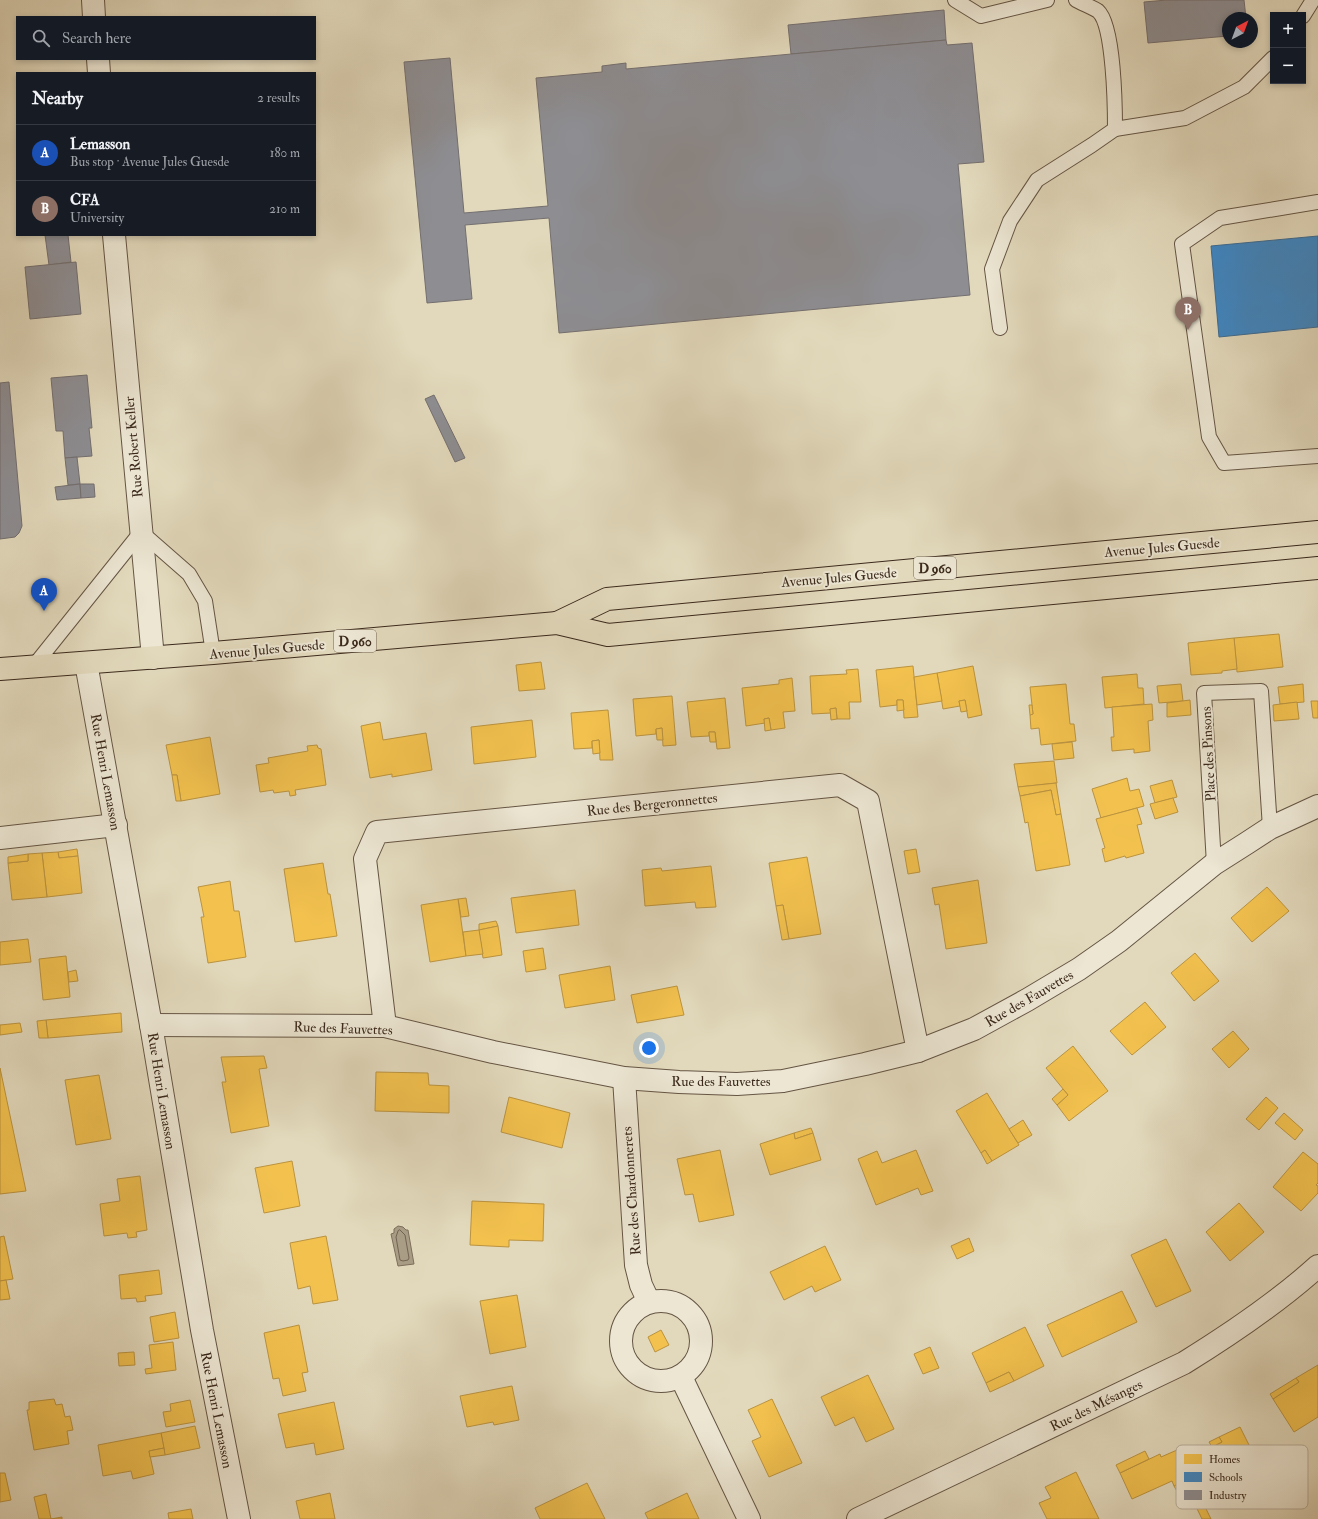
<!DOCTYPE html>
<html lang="en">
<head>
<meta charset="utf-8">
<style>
  :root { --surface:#171b24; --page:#242831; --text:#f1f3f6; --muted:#9ea1a6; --line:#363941; --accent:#8c9099 }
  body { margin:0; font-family:"IM FELL Double Pica",serif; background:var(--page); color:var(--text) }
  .controls { position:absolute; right:12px; top:12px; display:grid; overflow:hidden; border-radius:0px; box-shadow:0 2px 6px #0003 }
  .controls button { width:36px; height:36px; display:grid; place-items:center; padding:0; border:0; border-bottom:1px solid var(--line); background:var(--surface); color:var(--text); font:20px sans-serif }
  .compass { position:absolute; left:1222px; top:12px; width:36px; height:36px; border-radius:50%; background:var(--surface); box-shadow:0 2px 6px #0003; rotate:41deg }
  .you { position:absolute; left:649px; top:1048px; width:14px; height:14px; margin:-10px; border:3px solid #fff; border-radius:50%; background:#1a73e8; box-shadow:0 0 0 6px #1a73e833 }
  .badge { display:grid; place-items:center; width:26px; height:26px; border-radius:50%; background:var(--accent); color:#fff; font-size:13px; font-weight:700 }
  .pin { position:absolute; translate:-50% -33px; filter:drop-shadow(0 1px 2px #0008) }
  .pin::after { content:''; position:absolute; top:21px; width:14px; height:12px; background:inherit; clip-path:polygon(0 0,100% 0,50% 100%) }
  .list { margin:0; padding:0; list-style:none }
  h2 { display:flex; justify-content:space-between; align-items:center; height:52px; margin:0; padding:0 16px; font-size:17px }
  h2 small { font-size:13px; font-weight:400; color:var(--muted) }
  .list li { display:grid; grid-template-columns:26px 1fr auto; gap:12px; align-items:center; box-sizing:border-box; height:56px; padding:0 16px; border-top:1px solid var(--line) }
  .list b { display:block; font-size:15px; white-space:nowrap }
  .list p { margin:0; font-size:13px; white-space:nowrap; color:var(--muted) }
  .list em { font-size:13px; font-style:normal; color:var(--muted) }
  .icon { flex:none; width:22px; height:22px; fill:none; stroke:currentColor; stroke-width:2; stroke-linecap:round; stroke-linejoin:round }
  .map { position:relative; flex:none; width:1318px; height:1519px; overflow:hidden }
  .search { position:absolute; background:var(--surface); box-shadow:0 2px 6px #0003; left:16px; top:16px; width:300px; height:44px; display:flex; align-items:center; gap:10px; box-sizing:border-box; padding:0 14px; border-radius:0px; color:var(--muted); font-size:15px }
  .panel { position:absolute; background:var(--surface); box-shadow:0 2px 6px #0003; left:16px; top:72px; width:300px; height:164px; border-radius:0px }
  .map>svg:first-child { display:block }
  .water { fill:#a99d86; stroke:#7d6f5c }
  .homes { fill:#f2c14e; stroke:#bb933f }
  .schools { fill:#3f88c5; stroke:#3e6c92 }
  .industry { fill:#8d8d92; stroke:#746f6f }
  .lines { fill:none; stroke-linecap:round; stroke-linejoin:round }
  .shore { stroke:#726351; stroke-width:1 }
  .service-casing { stroke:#655544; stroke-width:16 }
  .minor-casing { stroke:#655544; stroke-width:24 }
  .primary-casing { stroke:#3b291c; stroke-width:24 }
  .service { stroke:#ece6d3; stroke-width:14 }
  .minor { stroke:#ece6d3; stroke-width:22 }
  .primary { stroke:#e2d9bc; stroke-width:22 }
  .labels { text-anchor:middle; stroke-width:4; stroke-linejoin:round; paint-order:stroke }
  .shield { fill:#ece6d3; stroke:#706253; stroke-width:1 }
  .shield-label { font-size:13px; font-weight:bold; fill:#3b291c }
  .street-label { font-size:14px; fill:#3b291c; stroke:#ece6d3 }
  .key { fill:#ece6d3; stroke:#b7ad9c; stroke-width:1 }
  .key-label { font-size:11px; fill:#3b291c }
</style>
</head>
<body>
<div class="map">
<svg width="1318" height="1519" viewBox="0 0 1318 1519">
  <rect width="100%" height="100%" fill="#e2d9bc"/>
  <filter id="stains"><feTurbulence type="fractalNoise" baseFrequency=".005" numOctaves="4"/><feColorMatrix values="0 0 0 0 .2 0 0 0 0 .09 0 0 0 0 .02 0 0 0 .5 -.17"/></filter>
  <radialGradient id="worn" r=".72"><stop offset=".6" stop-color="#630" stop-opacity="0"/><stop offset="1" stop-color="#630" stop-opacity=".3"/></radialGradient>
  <path class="water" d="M398,1226l5,1 3,3h2l6,34 -16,2 -7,-32 3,-1v-4z"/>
  <g class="homes">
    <path d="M1279,634l4,33 -46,5 -3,-34z"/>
    <path d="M1234,638l3,31 -15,2v2l-31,2 -3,-32z"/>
    <path d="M541,662l4,27 -26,2 -3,-26z"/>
    <path d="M913,666l5,51 -14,1 -1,-18h-6v5l-17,2 -4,-37z"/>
    <path d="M973,666l9,49 -14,3 -3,-18 -6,1 1,5 -17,3 -6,-36z"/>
    <path d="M858,669l3,33h-12l1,17h-13l-1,-11 -6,1 1,4 -19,1 -2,-38 37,-2 -1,-4z"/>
    <path d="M937,673l5,28 -25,4 -3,-28z"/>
    <path d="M1137,674l1,14h5l1,16 -39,4 -3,-31z"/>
    <path d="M792,678l3,33 -12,1 2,16 -14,2 -2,-12 -5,1 1,4 -19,3 -4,-38 37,-4v-4z"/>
    <path d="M1066,684l4,40h4l2,17 -35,4 -2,-17 -8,1 -1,-14 3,-1 -3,-27z"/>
    <path d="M1181,684l2,17 -24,2 -2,-17z"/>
    <path d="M1303,684l1,18 -24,2 -2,-17z"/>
    <path d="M672,696l4,49 -13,1 -1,-18 -6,1v5l-20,2 -3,-37z"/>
    <path d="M725,698l5,50 -13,1 -2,-17h-6v4l-18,1 -4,-35z"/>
    <path d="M897,700h6l1,10 -7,1z"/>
    <path d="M965,700l2,11 -6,1 -2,-11z"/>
    <path d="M1190,700l1,15 -24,2v-14z"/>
    <path d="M1311,701h7v17h-5z"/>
    <path d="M1297,702l2,17 -25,2 -1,-16z"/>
    <path d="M1152,704l1,16 -5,1 2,30 -16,2v-4l-22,2 -1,-14h3l-2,-30z"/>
    <path d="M1029,705h3l1,9 -3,1z"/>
    <path d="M836,708l1,11 -6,1 -1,-11z"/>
    <path d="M608,710l5,50h-13l-1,-20 -7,1v7l-18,1 -3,-36z"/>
    <path d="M769,718l2,12 -6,1 -1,-12z"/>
    <path d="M532,720l4,37 -62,7 -3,-37z"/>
    <path d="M380,722l3,18 43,-7 6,37 -40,7v-3l-22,4 -9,-52z"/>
    <path d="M662,728l1,12h-6l-1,-11z"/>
    <path d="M709,732h6l1,10h-6z"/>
    <path d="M210,737l10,57 -39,7 -4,-26h-5l-6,-30z"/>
    <path d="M599,740l1,13 -7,1 -1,-13z"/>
    <path d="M1072,742l2,16 -20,2 -2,-16z"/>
    <path d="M317,745l1,3 3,1 5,36 -31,5 1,5 -6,1 -1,-5 -15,2 -1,-3 -13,2 -4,-27 13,-2 -1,-5 40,-7 -1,-5z"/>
    <path d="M1054,761l3,22 -39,4 -4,-23z"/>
    <path d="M172,775h5l4,26h-5z"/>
    <path d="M1127,778l3,13 9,-2 5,17 -43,12 -9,-29z"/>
    <path d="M1172,780l5,17 -22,6 -5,-17z"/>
    <path d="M1056,783l5,31 -5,1 -5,-25 -31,6 -2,-9z"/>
    <path d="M1051,790l5,25 5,-1 9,51 -34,6 -8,-49 -3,1 -5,-27z"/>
    <path d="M1173,798l5,14 -23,7 -5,-15z"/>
    <path d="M1137,808l5,16 -5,1 7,28 -18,5 -1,-2 -20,6 -3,-13 3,-1 -9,-29z"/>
    <path d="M77,849l1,7 -19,2 -1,-6z"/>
    <path d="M916,849l4,23 -12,2 -4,-23z"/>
    <path d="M58,852l1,6 19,-2 4,37 -35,4 -5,-44z"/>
    <path d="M42,853l5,44 -35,3 -4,-37 20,-2v-7z"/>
    <path d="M28,854v7l-20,2v-6z"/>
    <path d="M807,857l14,77 -32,5 -6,-34 -7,1 -7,-43z"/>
    <path d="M323,863l5,31h2l7,42 -42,6 -11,-73z"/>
    <path d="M711,866l5,41 -20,1 -1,-6 -50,4 -3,-36 19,-2 1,3z"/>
    <path d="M978,880l9,63 -41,6 -7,-45 -4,1 -3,-17z"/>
    <path d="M230,881l4,30h5l7,46 -38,6 -7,-46h3l-6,-30z"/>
    <path d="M1267,887l22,24 -37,31 -21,-24z"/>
    <path d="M575,890l4,35 -63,8 -5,-35z"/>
    <path d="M466,898l3,18 -8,1 -3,-18z"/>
    <path d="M458,899l8,57 -36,6 -9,-57z"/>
    <path d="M783,905l6,34 -7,1 -6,-34z"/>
    <path d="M496,921l2,5 -19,4v-6z"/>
    <path d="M498,926l4,29 -19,3 -4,-28z"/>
    <path d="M479,930l4,24 -17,2 -3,-24z"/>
    <path d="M28,939l3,23 -31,3v-23z"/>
    <path d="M543,948l3,21 -20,3 -3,-21z"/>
    <path d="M1195,953l24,28 -25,20 -23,-28z"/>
    <path d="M66,956l4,41 -27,3 -4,-41z"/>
    <path d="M610,966l5,34 -50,8 -6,-33z"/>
    <path d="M76,970l2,11 -9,1 -1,-10z"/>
    <path d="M677,986l7,29 -47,8 -6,-28z"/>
    <path d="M1145,1002l21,25 -34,28 -22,-24z"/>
    <path d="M121,1013l1,19 -74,6 -2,-18z"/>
    <path d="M46,1020l2,18h-9l-2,-17z"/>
    <path d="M20,1023l2,9 -22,3v-10z"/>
    <path d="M1233,1031l16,18 -20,19 -17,-19z"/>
    <path d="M1073,1046l35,45 -39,30 -12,-16 11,-10 -22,-27z"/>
    <path d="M264,1056l3,12 -8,1 10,57 -38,7 -9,-51h4l-5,-25z"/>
    <path d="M0,1068l26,123 -26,3z"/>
    <path d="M376,1072l52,1 1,12 20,1v27l-74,-2z"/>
    <path d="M99,1075l12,64 -35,6 -11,-65z"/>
    <path d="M1063,1089l5,6 -11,10 -5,-6z"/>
    <path d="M987,1093l32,52 -27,16 -7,-11 -4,3 -25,-42z"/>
    <path d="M509,1097l61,16 -8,35 -61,-16z"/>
    <path d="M1266,1097l12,11 -19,22 -13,-11z"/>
    <path d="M1284,1113l19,17 -8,10 -20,-17z"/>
    <path d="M1023,1120l9,15 -14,8 -9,-14z"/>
    <path d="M811,1128l2,5 -18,6 -1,-6z"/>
    <path d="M794,1133l1,6 18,-6 8,27 -51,15 -10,-31z"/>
    <path d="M720,1150l14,65 -35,7 -6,-28 -8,1 -8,-36z"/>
    <path d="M916,1150l17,41 -12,4 -3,-7 -42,17 -18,-46 19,-8 5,12z"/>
    <path d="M985,1150l7,11 -5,3 -6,-11z"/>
    <path d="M1303,1152l15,12v19l-2,2 2,1v7l-17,18 -28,-24z"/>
    <path d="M292,1161l8,45 -36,7 -9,-45z"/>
    <path d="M140,1176l7,54 -11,2 1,5 -9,1 -1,-5 -23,3 -4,-32 20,-3 -3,-22z"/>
    <path d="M472,1201l72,3 -1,37 -34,-1v7l-39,-2z"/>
    <path d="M1239,1203l25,29 -34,29 -24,-29z"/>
    <path d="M4,1236l9,43 -13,2v-44z"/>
    <path d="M326,1236l12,64 -25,4 -3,-18 -12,3 -8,-46z"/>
    <path d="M969,1238l5,13 -17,8 -6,-13z"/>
    <path d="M1166,1239l25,52 -35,16 -25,-52z"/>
    <path d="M825,1246l16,34 -26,12 -3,-6 -28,14 -14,-28z"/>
    <path d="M159,1270l3,24 -17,2 1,5 -9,1 -1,-4 -15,1 -2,-24z"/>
    <path d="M6,1280l4,19 -10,1v-19z"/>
    <path d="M1122,1291l15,31 -75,35 -15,-32z"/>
    <path d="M517,1295l9,52 -36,7 -10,-53z"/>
    <path d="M175,1312l4,26 -25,4 -4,-25z"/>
    <path d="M299,1325l9,47 -6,1 4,18 -23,5 -4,-18 -6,1 -9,-46z"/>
    <path d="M1025,1327l19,39 -30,15 -5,-9 -23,11 -14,-30z"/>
    <path d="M661,1330l8,15 -14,7 -7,-15z"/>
    <path d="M173,1342l3,28 -30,4 -1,-5 7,-1 -3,-23z"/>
    <path d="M930,1347l9,21 -16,6 -9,-20z"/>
    <path d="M134,1352l1,13 -16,1 -1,-13z"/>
    <path d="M1318,1365v52l-24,15 -21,-33 26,-17 -3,-4z"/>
    <path d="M1009,1372l5,9 -24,11 -4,-9z"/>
    <path d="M868,1375l26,54 -28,13 -12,-25 -19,9 -14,-29z"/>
    <path d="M1296,1378l3,4 -26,17 -3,-5z"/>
    <path d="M512,1386l7,34 -25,5 -1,-3 -26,5 -7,-31z"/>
    <path d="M54,1399l2,6 6,-1 3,13 5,-1 3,14 -6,1 2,13 -35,6 -7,-40h2v-8z"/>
    <path d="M772,1399l30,64 -33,14 -17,-36 9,-4 -13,-27z"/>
    <path d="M190,1400l5,22 -29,5 -3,-15 8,-1 -1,-7z"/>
    <path d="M334,1402l10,47 -28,6 -2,-12 -28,5 -8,-34z"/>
    <path d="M195,1426l5,22 -35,7 -4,-22z"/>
    <path d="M1240,1427l17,34 -44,21 -14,-29 23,-11 -3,-5z"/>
    <path d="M161,1433l3,15 -15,3 5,23 -21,5 -2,-8 -28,5 -5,-31z"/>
    <path d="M1219,1437l3,5 -10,5 -3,-5z"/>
    <path d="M164,1448l1,7 -15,2 -1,-6z"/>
    <path d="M1177,1450l14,28 -17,8 -2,-5 -40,18 -12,-26 40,-19 1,3z"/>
    <path d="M1145,1451l4,8 -29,14 -4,-8z"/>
    <path d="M1076,1472l23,47h-52l-8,-16 12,-5 -6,-11z"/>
    <path d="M0,1473h5l6,27 -11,2z"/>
    <path d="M1191,1478l20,41h-9l-14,-29 -9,5 -5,-9z"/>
    <path d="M587,1483l18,36h-65l-5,-11z"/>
    <path d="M330,1493l5,26h-35l-4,-18z"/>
    <path d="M687,1493l12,26h-51l-3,-6z"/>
    <path d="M46,1494l5,25 11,-2v2h-23l-5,-22z"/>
    <path d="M191,1509l2,10h-24l-1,-6z"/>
  </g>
  <path class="schools" d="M1318,236v91l-99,10 -8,-91z"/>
  <g class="industry">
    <path d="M1167,0h77l2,18h-18v18l-80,7 -4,-41z"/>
    <path d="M944,10l2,30 -155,14 -3,-29z"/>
    <path d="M946,40l1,5 25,-2 12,119 -26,2 12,131 -411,38 -10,-115 -84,7 7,74 -45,4 -23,-241 46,-4 14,155 84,-7 -12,-128 66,-6v-6l24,-3v6z"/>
    <path d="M45,235h23l3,27 -22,3z"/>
    <path d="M76,262l5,52 -51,5 -5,-52z"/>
    <path d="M87,375l5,53h-3l3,28 -27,2 -2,-27h-7l-5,-53z"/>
    <path d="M9,382l13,144 -3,7 -4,4 -15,2v-156z"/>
    <path d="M434,395l31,63 -10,4 -30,-63z"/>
    <path d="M77,457l3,27 -12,1 -3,-27z"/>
    <path d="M80,484l1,14 -24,2 -2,-13z"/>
    <path d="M80,484h14l1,13 -14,1z"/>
  </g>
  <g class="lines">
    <path class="shore" d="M400,1230l5,5 4,23 -1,2 -5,1 -3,-1 -4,-23 2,-6z"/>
    <g class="service-casing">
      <g id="service">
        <path d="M955,0l26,16 66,-16"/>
        <path d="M1303,16l10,-16"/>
        <path d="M1115,129l70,-11 59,-31 29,-29"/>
        <path d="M1318,202l-98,16 -38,26 27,193 15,26 94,-7"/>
        <path d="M1000,328l-8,-59 18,-48 27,-41 55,-35 23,-16c0,-22 -1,-104 -17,-118 -6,-4 -15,-7 -22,-11"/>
        <path d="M33,667l108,-135 48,42 16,27 8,52"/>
        <path d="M1214,864l-10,-171 57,-2 9,137"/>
      </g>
    </g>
    <g class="minor-casing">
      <g id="minor">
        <path d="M93,0l1,17"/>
        <path d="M98,59l1,14"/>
        <path d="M114,235l39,423"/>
        <path d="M86,663l65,362 51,305 37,189"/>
        <path d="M0,838l116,-13"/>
        <path d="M151,1025l234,1 108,26 131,26 55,4 58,2 46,-3 82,-17 53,-13 56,-22 53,-29 52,-31 40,-28 95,-77 33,-21 23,-15 48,-22"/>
        <path d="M385,1026l-20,-167 12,-27 463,-47 28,16 50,250"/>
        <path d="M624,1078l12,187 5,20 8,17"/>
        <circle cx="661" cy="1341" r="40"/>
        <path d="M681,1377l68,142"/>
        <path d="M858,1519l326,-156c47,-29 93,-60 134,-97"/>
      </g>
    </g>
    <g class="primary-casing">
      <g id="primary">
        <path d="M557,623l50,-24 711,-67"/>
        <path d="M0,669l213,-16 344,-30 51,12 710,-67"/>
      </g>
    </g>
    <use href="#service" class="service"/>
    <use href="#minor" class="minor"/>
    <use href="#primary" class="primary"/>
  </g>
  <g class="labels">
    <g class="shield">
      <rect x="914" y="557" width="42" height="22" rx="3"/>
      <rect x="334" y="630" width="42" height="22" rx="3"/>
    </g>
    <g class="shield-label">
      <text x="935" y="573">D 960</text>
      <text x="355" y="646">D 960</text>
    </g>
    <g class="street-label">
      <text transform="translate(133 447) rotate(-95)" y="5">Rue Robert Keller</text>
      <text transform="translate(1162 547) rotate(-5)" y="5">Avenue Jules Guesde</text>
      <text transform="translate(839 577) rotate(-5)" y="5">Avenue Jules Guesde</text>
      <text transform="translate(267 649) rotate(-5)" y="5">Avenue Jules Guesde</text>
      <text transform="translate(1208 754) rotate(-93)" y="5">Place des Pinsons</text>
      <text transform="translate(106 772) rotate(80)" y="5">Rue Henri Lemasson</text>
      <text transform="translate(652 804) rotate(-6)" y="5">Rue des Bergeronnettes</text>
      <text transform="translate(1029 998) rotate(-30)" y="5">Rue des Fauvettes</text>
      <text transform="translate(343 1028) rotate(2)" y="5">Rue des Fauvettes</text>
      <text x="721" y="1086">Rue des Fauvettes</text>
      <text transform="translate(162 1091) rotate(81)" y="5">Rue Henri Lemasson</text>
      <text transform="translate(631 1191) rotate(-94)" y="5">Rue des Chardonnerets</text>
      <text transform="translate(1096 1405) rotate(-26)" y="5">Rue des Mésanges</text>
      <text transform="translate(217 1410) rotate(79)" y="5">Rue Henri Lemasson</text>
    </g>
  </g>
  <rect x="1176" y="1445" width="132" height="64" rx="6" class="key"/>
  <rect x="1184" y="1454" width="18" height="10" fill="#f2c14e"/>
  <rect x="1184" y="1472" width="18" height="10" fill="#3f88c5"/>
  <rect x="1184" y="1490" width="18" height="10" fill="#8d8d92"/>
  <g class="key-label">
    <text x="1209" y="1463">Homes</text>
    <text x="1209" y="1481">Schools</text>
    <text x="1209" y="1499">Industry</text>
  </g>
  <rect width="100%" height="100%" filter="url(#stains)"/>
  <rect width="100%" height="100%" fill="url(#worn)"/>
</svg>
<div class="controls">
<button>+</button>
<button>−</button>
</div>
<svg class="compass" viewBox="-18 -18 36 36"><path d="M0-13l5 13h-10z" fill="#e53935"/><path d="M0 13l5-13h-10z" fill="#9ea1a6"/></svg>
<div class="you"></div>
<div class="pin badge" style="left:44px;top:611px;background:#1a4fb4">A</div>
<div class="pin badge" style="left:1188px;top:330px;background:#8d6e63">B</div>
<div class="search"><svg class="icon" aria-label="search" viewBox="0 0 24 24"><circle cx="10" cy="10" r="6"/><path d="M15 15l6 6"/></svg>Search here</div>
<section class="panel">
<h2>Nearby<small>2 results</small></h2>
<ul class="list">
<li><span class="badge" style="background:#1a4fb4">A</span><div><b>Lemasson</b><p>Bus stop · Avenue Jules Guesde</p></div><em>180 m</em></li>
<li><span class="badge" style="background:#8d6e63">B</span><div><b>CFA</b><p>University</p></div><em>210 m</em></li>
</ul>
</section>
</div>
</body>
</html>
